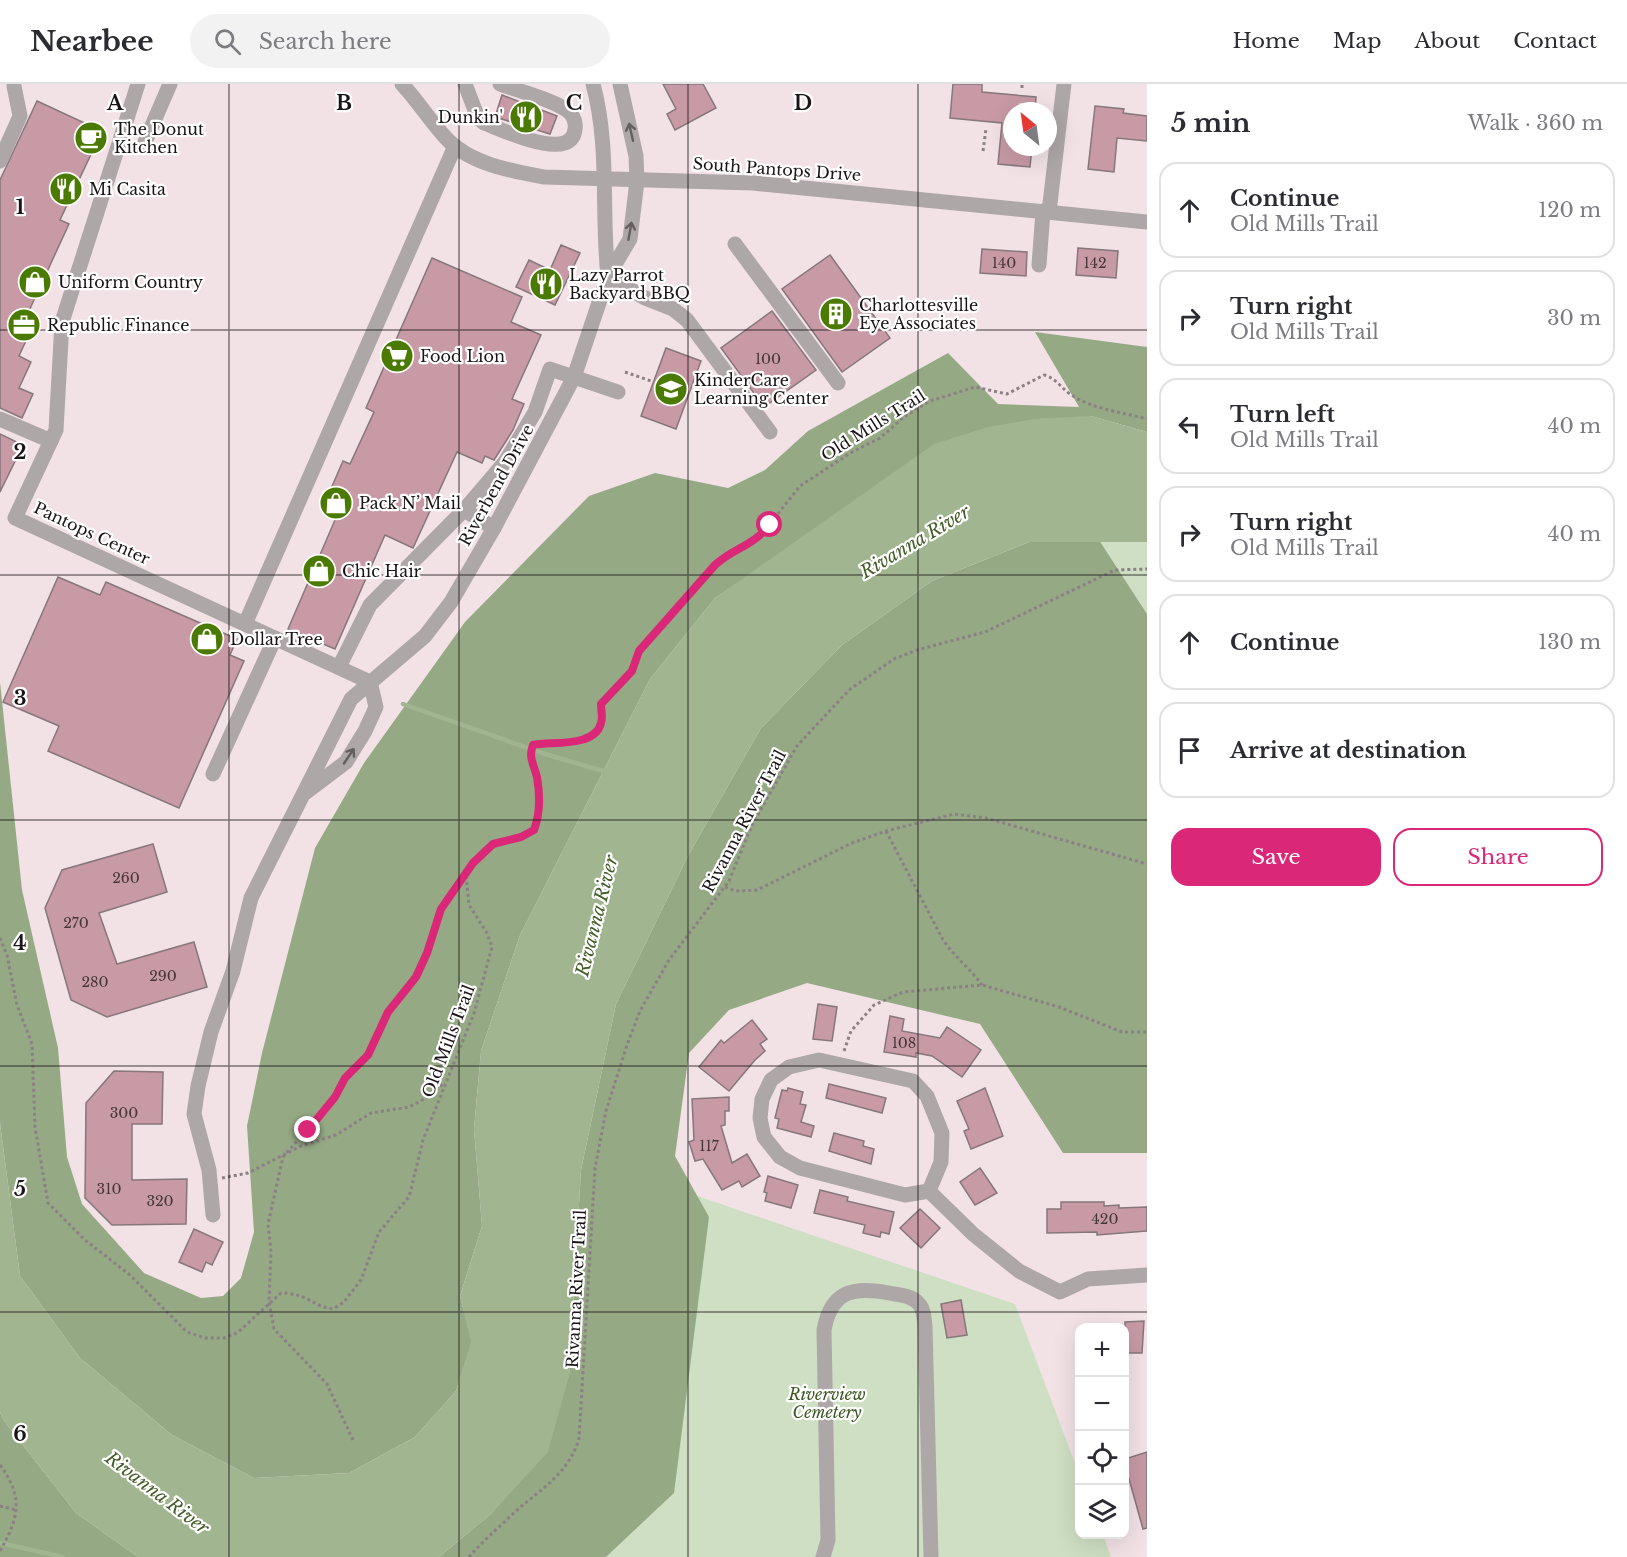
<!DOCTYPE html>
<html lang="en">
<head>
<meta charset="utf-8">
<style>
  :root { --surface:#fff; --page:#f2f2f3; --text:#2b2b33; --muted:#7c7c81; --line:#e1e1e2; --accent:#db2777 }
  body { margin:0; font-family:"Libre Baskerville",serif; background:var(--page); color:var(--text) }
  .controls { position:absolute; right:18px; bottom:18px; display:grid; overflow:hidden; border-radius:12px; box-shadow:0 6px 24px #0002 }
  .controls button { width:54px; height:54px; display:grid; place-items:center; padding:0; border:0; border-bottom:2px solid var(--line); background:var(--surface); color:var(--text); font:30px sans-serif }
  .compass { position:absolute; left:1003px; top:18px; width:54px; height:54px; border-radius:50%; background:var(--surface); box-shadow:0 6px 24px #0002; rotate:331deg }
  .stop { position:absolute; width:18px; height:18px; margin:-14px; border:4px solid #db2777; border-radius:50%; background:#fff }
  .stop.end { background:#db2777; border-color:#fff; box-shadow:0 2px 6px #0008 }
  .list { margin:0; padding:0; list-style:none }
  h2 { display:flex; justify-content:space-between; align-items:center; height:78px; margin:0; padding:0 24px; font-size:26px }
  h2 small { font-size:20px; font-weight:400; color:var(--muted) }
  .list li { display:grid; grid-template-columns:39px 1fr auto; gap:18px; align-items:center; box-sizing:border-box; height:96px; margin:0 12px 12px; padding:0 12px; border:2px solid var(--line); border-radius:18px }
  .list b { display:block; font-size:22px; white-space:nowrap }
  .list p { margin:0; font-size:20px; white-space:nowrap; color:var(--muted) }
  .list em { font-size:20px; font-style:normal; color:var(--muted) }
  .actions { display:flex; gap:12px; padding:18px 24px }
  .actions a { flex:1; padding:14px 0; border:2px solid var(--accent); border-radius:18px; text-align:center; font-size:21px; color:var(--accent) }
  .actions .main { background:var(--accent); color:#fff }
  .icon { flex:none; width:33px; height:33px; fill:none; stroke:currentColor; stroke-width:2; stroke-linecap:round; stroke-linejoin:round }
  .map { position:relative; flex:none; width:1147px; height:1473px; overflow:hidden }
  header { display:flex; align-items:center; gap:36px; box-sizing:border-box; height:84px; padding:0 30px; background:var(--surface); border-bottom:2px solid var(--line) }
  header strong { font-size:28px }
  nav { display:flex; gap:33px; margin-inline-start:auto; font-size:21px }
  .search { width:420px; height:54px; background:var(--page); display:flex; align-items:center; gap:15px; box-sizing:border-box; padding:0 21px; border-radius:33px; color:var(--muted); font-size:22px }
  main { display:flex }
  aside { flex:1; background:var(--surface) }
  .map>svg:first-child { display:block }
  .green { fill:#cfdfc3 }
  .forest { fill:#95a985 }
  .water { fill:#a0b590 }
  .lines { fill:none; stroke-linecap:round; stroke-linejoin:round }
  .stream { stroke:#a0b590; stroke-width:4.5 }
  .building { fill:#c79aa5; stroke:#86777b; stroke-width:1.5 }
  .path { stroke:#8b8083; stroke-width:3; stroke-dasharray:3 3; stroke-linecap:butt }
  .minor { stroke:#aea7a8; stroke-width:15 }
  .oneway { stroke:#645e5f }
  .route { stroke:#db2777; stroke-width:8 }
  .grid { fill:none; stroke:#1a1416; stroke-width:1.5; stroke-opacity:0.55 }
  .labels { text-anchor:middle; stroke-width:4.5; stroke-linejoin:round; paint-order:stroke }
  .number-label { font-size:14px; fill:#45363a }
  .poi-label { font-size:16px; fill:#1a1416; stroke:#fff; text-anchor:start }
  .street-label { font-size:16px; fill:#1a1416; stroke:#fff }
  .park-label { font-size:16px; font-style:italic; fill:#3a551f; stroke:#fff }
  .water-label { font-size:18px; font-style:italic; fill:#435e28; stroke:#fff }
  .grid-label { font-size:20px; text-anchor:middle; font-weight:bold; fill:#1a1416; stroke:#fff; stroke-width:4.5; stroke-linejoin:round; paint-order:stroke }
</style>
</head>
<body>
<header>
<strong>Nearbee</strong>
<div class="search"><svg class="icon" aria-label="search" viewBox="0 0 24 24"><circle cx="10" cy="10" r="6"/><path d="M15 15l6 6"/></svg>Search here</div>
<nav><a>Home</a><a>Map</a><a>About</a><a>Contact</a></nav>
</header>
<main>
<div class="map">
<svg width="1147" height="1473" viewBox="0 0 1147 1473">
  <rect width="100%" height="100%" fill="#f2e2e6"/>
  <g class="green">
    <path d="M1099,456l48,2v72z"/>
    <path d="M671,1103l344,117 64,170 1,60 23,1 8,22h-505l68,-64z"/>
  </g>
  <g class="forest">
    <path d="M1035,248l112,15v85l-56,-16 -279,117 -97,65 -65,81 -130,256 -39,116 -7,78 8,97 -22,70 12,46 -16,49 -41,46 -66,36 -95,5 -82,-43 -92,-77 -60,-82 -20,-153v-441l22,208 36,158 9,109 15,47 62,69 57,25 22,-2 18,-18 13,-46 -7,-106 15,-73 53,-205 49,-85 101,-141 124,-126 66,-23 73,15 37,-18 43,-39 140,-78 50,51 81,3z"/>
    <path d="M1099,456l48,74v539h-84l-83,-129 -173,-41 -78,27 -40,43 -14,103 34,61 -35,276 -68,64h-167l53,-44 77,-137 12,-206 35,-166 73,-150 72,-126 81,-83 90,-64 97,-39z"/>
    <path d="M0,1328l4,9 72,92 62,44h-138z"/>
  </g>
  <path class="water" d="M1091,332l56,16v110h-118l-97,39 -90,64 -81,83 -72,126 -73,150 -35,166 -12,206 -21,76 -56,61 -53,44h-301l-62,-44 -72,-92 -4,-9v-289l20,153 60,82 92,77 82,43 95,-5 66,-36 41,-46 15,-49 -11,-46 22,-70 -8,-97 7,-78 39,-116 130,-256 65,-81 219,-154 54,-17 46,-8z"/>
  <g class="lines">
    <g class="stream">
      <path d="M403,620l139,49 61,18"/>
      <path d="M0,1459l63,14"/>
    </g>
  </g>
  <g class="building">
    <path d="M663,0h40l13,24 -41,22 -8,-16 9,-5z"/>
    <path d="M953,0h29v8l54,5 -1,14h-23v36h20l-2,20 -32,-3 4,-41 -52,-5z"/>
    <path d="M502,11l55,21 -7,18 -55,-17z"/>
    <path d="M37,17l65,30 -42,89 9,4 -41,89 9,4 -18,39 12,6 -12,26 14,6 -11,24 -22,-10v-228z"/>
    <path d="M1095,22l29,3 -1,4 24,3v25l-30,-3 -3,34 -26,-3z"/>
    <path d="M561,161l19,8 -25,52 -39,-18 13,-27 21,10z"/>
    <path d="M1078,164l40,3 -2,27 -40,-3z"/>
    <path d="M982,165l45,3 -1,24 -46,-3z"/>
    <path d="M830,171l60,83 -48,34 -60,-83z"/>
    <path d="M432,174l90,39 -11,25 30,13 -29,64 12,5 -11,26 -19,30 -9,-4 -3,7 -25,-11 -44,96 -28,-13 -50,114 -47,-20 50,-116 -15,-6 20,-46 7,3 24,-52 -8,-4z"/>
    <path d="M772,227l44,59 -52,37 -43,-59z"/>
    <path d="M666,264l35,13 -25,68 -35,-13z"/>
    <path d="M0,350l23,11 -23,47z"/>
    <path d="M58,493l42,18 6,-13 131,57 -7,16 14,6 -65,147 -131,-57 11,-25 -56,-24z"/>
    <path d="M153,760l14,48 -68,21 18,51 77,-22 13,45 -100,30 -36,-17 -26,-92 17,-38z"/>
    <path d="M818,920l19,3 -5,34 -19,-2z"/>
    <path d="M890,932l14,3 -2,12 38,7 7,-11 34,23 -19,27 -30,-21 -16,-3v4l-32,-5z"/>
    <path d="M752,936l15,19 -7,5 5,7 -10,9 -26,31 -30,-24 22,-27 3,3z"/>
    <path d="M114,987l49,1 -1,52h-30v56l55,-1 -1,45 -74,1 -27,-27 1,-95z"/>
    <path d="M829,1000l57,14 -4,15 -56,-15z"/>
    <path d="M788,1004l15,4 -3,12 6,1 -5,17 13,4 -3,11 -34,-9 2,-9 -4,-1 7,-28 5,1z"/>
    <path d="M985,1004l18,48 -32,13 -7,-18 5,-2 -12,-28z"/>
    <path d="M729,1013v14h-4v14l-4,1 11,37 15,-9 13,22 -18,11 -3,-6 -17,9 -19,-31 -8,2 -6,-19 5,-2 -2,-41z"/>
    <path d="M834,1049l30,8 -1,5 11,3 -3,15 -42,-13z"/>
    <path d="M980,1084l17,25 -22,12 -15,-23z"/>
    <path d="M768,1092l30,9 -7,23 -26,-7 2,-8 -3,-1z"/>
    <path d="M820,1106l28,7 -1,4 47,11 -5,22 -8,-2 -1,5 -17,-4 2,-8 -51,-12z"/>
    <path d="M1061,1118h43v4l15,-1v3l28,-1v24l-50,4v-3l-50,1v-24h14z"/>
    <path d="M920,1125l20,19 -19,20 -21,-20z"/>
    <path d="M194,1145l29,13 -11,23 -6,-3 -4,10 -23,-10z"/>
    <path d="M961,1216l6,35 -20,3 -6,-34z"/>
    <path d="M1144,1237l-2,32h-17v-31z"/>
    <path d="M1147,1368v76l-4,1 -14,-50 -4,1v-21z"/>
  </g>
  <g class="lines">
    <g class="path">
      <path d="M1022,4v-4"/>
      <path d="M983,67l3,-22"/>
      <path d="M625,288l26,9"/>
      <path d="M886,747l56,107c11,18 28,30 40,47"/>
      <path d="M725,803l11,4 21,-1 95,-47 34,-12 68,-17 32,4 161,46"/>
      <path d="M0,854l7,17 10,50 15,39 3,83 13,76 37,37 45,35 57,57 18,6h19l13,-5 44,-40c26,0 31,13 52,16l11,-7 17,-22 18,-48 30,-35 14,-57 51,-127 18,-66 -5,-14 -18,-28 -3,-29c22,-39 35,-29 68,-46 6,-16 6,-36 3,-53 -3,-12 -9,-20 -4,-32 18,-4 62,3 68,-22 2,-5 0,-13 0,-19l31,-33 7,-20 76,-86 12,-11 29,-13 44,-55 52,-34 28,-14 24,-21 26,-16 45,-14 32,7 37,-19c12,3 16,12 26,19 21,15 52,18 77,25"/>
      <path d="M844,967l7,-20 23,-26 29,-13 79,-7 77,22 63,25h25"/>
      <path d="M222,1094l26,-5 53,-27 35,-11 35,-22 38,-6 17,-9 18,-15"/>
      <path d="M353,1356l-26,-56 -53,-55 -5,-27 2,-50 -3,-28 15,-67 37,-42 25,-37 23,-23 20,-43 28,-35 11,-24 14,-44 25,-33"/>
      <path d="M0,1381c24,33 19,52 0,86"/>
      <path d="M0,1422l17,4"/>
      <path d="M469,1473c14,-16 31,-31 47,-46 25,-22 52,-37 63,-72l16,-271 11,-57 21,-66 13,-34 29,-51 60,-79 23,-56 45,-79 52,-56 45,-31 23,-9 68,-18 130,-62 32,-1"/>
    </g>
    <g class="minor">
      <path d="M138,0l-76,238 -6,108 -41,88 355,164"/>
      <path d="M402,0c16,17 28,37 44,54 24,26 65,33 98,39l209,6 394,39"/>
      <path d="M465,0l13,34 6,5c17,6 88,41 91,6 1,-5 -1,-13 -6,-17 -14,-12 -51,-21 -69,-28"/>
      <path d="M593,0c17,62 8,129 15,192"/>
      <path d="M145,58l25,-58"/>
      <path d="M0,77l20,-45 -6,-30"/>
      <path d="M1049,128l15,-128"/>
      <path d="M735,160l103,139"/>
      <path d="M1039,181l4,-54"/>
      <path d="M608,192l37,22 28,11 14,11 83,112"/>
      <path d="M0,335l51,22"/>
      <path d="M464,426l30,18"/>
      <path d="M245,540l210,-478"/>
      <path d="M339,583l31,-62 94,-95 41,-48 30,-50 15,-43 68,23"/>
      <path d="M213,690l62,-136"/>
      <path d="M305,709l41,-31 19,-31 11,-24 -6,-25"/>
      <path d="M929,1107l-24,4 -105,-27 -20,-11 -16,-20 -4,-19 2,-19 9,-19 18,-13 30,-7 94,21 14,15 15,37 -1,29 -12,29 44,43 46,37 41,21 28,-13 59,-4"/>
      <path d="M213,1131l-4,-45 -15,-56 4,-28 13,-54 22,-61 18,-73 100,-199 74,-63 26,-34 43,-74 80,-151 34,-101 22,-37 7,-58 -1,-25 -16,-72"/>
      <path d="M823,1473l5,-17 -4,-210c7,-39 29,-44 65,-37 10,2 23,2 30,11 5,5 5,15 6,22l6,231"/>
    </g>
  </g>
  <defs><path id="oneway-shaft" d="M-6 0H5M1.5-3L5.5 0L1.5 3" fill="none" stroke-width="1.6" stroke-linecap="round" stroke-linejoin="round" transform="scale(1.5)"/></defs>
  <g class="oneway">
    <use href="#oneway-shaft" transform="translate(631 48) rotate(-103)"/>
    <use href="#oneway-shaft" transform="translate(630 147) rotate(-80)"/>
    <use href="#oneway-shaft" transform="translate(349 672) rotate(-56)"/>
  </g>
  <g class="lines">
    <path class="route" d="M308,1046l27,-33 10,-19 23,-23 20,-43 28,-35 11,-24 14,-44 32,-46 20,-19 28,-7 13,-7c6,-16 6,-36 3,-53 -3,-12 -9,-20 -4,-32 18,-4 62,3 68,-22 2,-5 0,-13 0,-19l31,-33 7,-20 76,-86c20,-18 35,-17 55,-40"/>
  </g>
  <path class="grid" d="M229,0v1473M459,0v1473M688,0v1473M918,0v1473M0,246h1147M0,491h1147M0,736h1147M0,982h1147M0,1228h1147"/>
  <defs>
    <g id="restaurant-disc" transform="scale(1.725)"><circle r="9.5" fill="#4b7a00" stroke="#fff"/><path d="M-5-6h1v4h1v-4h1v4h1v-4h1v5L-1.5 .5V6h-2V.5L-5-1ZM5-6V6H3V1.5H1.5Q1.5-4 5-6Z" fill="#fff"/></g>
    <g id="cafe-disc" transform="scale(1.725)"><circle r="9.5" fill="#4b7a00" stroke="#fff"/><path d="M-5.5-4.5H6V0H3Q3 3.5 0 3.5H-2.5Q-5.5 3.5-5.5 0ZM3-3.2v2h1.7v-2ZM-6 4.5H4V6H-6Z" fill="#fff"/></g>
    <g id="shop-disc" transform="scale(1.725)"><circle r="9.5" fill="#4b7a00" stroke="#fff"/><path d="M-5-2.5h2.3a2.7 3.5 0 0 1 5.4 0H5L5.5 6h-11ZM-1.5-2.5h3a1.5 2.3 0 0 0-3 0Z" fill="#fff"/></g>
    <g id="building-disc" transform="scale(1.725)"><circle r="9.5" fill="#4b7a00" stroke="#fff"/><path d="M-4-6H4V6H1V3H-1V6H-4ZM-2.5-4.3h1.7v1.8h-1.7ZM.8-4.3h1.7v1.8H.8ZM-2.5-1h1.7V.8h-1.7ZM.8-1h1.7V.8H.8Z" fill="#fff"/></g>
    <g id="office-disc" transform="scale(1.725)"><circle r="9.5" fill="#4b7a00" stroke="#fff"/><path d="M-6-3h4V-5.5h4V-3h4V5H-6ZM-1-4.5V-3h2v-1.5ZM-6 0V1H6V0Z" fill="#fff"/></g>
    <g id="supermarket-disc" transform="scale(1.725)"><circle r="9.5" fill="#4b7a00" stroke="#fff"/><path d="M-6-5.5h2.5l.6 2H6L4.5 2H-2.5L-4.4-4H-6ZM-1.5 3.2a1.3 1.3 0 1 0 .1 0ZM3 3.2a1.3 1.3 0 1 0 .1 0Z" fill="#fff"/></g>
    <g id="school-disc" transform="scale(1.725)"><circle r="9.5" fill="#4b7a00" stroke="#fff"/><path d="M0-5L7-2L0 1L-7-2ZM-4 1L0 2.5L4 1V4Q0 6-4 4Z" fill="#fff"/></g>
  </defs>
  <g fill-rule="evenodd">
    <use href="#restaurant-disc" x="526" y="33"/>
    <use href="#cafe-disc" x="91" y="54"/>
    <use href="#restaurant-disc" x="66" y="105"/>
    <use href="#shop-disc" x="35" y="198"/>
    <use href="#restaurant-disc" x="546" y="200"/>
    <use href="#building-disc" x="836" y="230"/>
    <use href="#office-disc" x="24" y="241"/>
    <use href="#supermarket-disc" x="397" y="272"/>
    <use href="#school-disc" x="671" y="305"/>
    <use href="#shop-disc" x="336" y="419"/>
    <use href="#shop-disc" x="319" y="487"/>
    <use href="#shop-disc" x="207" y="555"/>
  </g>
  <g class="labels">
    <g class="number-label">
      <text x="1004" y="184">140</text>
      <text x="1095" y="184">142</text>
      <text x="768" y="280">100</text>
      <text x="126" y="799">260</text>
      <text x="76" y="844">270</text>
      <text x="163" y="897">290</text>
      <text x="95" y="903">280</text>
      <text x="904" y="964">108</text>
      <text x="124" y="1034">300</text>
      <text x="709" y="1067">117</text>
      <text x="109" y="1110">310</text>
      <text x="160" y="1122">320</text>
      <text x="1105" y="1140">420</text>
    </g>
    <g class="poi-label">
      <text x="503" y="39" text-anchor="end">Dunkin'</text>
      <text x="114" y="51">The Donut<tspan x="114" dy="18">Kitchen</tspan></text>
      <text x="89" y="111">Mi Casita</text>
      <text x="569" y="197">Lazy Parrot<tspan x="569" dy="18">Backyard BBQ</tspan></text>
      <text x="58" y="204">Uniform Country</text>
      <text x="859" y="227">Charlottesville<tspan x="859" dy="18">Eye Associates</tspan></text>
      <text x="47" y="247">Republic Finance</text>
      <text x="420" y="278">Food Lion</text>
      <text x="694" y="302">KinderCare<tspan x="694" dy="18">Learning Center</tspan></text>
      <text x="359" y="425">Pack N’ Mail</text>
      <text x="342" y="493">Chic Hair</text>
      <text x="230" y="561">Dollar Tree</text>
    </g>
    <g class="street-label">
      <text transform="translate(777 85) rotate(4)" y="6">South Pantops Drive</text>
      <text transform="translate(873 341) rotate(-32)" y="6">Old Mills Trail</text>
      <text transform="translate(496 401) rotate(-61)" y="6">Riverbend Drive</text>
      <text transform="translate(92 449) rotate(25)" y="6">Pantops Center</text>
      <text transform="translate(744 737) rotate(-62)" y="6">Rivanna River Trail</text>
      <text transform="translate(448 957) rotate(-69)" y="6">Old Mills Trail</text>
      <text transform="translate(576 1205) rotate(-87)" y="6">Rivanna River Trail</text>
    </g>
    <g class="park-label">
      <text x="827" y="1316">Riverview<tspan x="827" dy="18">Cemetery</tspan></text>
    </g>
    <g class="water-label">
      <text transform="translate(915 458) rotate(-31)" y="6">Rivanna River</text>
      <text transform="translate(597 832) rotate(-76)" y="6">Rivanna River</text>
      <text transform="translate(157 1409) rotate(37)" y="6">Rivanna River</text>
    </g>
  </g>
  <g class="grid-label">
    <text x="115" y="26">A</text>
    <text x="344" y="26">B</text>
    <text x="574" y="26">C</text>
    <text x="803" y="26">D</text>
    <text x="20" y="130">1</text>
    <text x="20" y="375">2</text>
    <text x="20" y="621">3</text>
    <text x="20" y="866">4</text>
    <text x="20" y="1112">5</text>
    <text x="20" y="1357">6</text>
  </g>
</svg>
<div class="controls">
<button>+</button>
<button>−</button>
<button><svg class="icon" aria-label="locate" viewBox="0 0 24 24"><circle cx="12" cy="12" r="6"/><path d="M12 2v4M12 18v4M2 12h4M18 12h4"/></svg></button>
<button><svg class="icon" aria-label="layers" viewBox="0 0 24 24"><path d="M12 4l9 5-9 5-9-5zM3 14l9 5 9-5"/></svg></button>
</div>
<svg class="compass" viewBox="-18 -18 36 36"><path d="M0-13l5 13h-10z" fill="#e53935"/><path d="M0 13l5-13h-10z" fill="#7c7c81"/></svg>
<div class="stop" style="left:770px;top:441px"></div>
<div class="stop end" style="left:308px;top:1046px"></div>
</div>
<aside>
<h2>5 min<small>Walk · 360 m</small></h2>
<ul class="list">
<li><svg class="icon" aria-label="ahead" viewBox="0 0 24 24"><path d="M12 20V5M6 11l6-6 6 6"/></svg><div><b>Continue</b><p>Old Mills Trail</p></div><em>120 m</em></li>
<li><svg class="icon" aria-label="right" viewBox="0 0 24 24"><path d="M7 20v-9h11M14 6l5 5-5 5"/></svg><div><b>Turn right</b><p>Old Mills Trail</p></div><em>30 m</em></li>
<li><svg class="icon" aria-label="left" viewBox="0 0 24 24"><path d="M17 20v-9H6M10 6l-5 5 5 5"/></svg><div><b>Turn left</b><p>Old Mills Trail</p></div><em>40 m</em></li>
<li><svg class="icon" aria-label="right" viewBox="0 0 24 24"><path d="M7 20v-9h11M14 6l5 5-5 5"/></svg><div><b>Turn right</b><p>Old Mills Trail</p></div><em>40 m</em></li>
<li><svg class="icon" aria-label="ahead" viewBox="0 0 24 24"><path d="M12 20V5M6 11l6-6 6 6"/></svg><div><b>Continue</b></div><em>130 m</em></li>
<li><svg class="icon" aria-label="arrive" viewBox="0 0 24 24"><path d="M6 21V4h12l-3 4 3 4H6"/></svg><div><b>Arrive at destination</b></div></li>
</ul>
<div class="actions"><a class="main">Save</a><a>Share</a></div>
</aside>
</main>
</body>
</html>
